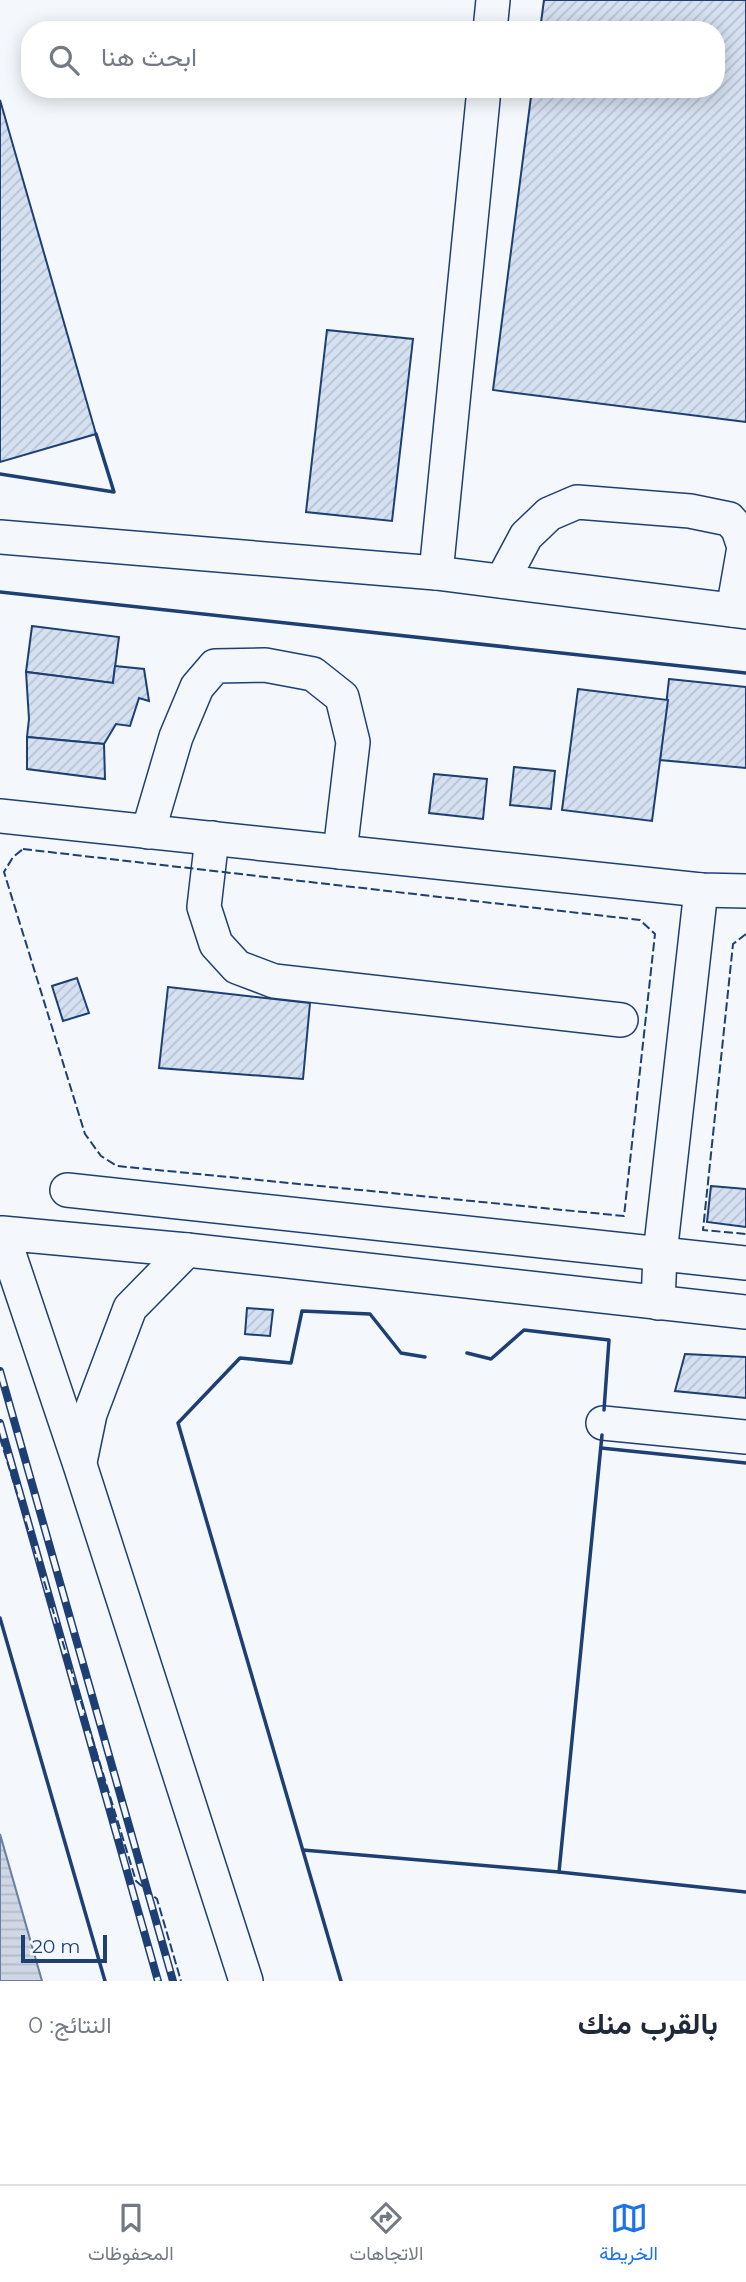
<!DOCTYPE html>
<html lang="ar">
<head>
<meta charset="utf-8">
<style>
  :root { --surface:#fff; --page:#f2f2f3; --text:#1f2937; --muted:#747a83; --line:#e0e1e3; --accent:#1a73e8 }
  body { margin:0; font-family:Montserrat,Vazirmatn,sans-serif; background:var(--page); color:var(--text); direction:rtl }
  .scale { position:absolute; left:21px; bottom:18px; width:86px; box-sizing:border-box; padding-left:7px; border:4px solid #1d3f73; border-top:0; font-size:19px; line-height:24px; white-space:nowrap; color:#1d3f73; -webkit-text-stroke:5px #f4f7fb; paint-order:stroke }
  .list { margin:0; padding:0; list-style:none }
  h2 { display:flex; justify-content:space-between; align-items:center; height:91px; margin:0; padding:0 28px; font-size:30px }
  h2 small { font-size:23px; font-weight:400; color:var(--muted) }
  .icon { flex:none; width:38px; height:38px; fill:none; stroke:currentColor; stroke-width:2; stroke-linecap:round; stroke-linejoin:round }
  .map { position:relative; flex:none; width:746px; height:1981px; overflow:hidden; direction:ltr }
  .search { position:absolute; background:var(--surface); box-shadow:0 4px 18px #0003; left:21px; right:21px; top:21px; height:77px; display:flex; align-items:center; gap:18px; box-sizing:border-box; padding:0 24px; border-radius:28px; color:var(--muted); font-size:26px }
  .sheet { height:203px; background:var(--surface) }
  nav { display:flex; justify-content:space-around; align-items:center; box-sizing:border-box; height:98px; border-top:2px solid var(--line); background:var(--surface); font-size:19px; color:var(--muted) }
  nav a { display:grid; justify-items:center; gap:4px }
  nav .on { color:var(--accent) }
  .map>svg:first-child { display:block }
  .water { fill:url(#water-rules); stroke:#687fa3; stroke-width:2 }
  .building { fill:url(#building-hatch); stroke:#1d3f73; stroke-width:2 }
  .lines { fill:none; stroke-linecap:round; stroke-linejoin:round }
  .minor-casing { stroke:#1d3f73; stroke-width:36 }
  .minor { stroke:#f4f7fb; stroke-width:33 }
  .rail-casing { stroke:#1d3f73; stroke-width:8 }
  .rail { stroke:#f4f7fb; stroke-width:5; stroke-dasharray:16; stroke-linecap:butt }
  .fence { stroke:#1d3f73; stroke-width:2; stroke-dasharray:9 3.5; stroke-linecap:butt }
  .wall { stroke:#1d3f73; stroke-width:3.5 }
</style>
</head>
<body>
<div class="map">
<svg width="746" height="1981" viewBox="0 0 746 1981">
  <defs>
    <pattern id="water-rules" width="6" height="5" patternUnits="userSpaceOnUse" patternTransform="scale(1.75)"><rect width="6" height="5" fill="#cfd7e4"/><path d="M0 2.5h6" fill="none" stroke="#b1bac7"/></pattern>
    <pattern id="building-hatch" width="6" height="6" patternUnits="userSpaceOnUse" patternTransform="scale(1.75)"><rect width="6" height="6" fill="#d5e0f0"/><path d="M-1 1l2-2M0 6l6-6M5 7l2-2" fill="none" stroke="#b6c1d1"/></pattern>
  </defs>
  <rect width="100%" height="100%" fill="#f4f7fb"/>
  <path class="water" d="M0,1834l42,147h-42z"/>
  <g class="building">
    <path d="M544,0h202v422l-253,-32 39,-301h184v-59h-176z"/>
    <path d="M0,100l96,334 -96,28z"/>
    <path d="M327,330l86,9 -21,182 -86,-9z"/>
    <path d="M32,626l87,11 -6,46 -87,-11z"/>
    <path d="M115,666l29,3 5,32 -10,-3 -9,28 -14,-2 -12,20 -77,-7 2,-18 -3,-47 87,11z"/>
    <path d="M669,679l77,8v81l-86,-8z"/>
    <path d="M578,689l90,11 -16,121 -90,-11z"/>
    <path d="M27,737l77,7 1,35 -78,-10z"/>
    <path d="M514,767l41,4 -4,38 -41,-4z"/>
    <path d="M434,774l53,5 -4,40 -54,-6z"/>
    <path d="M77,978l12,35 -26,8 -11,-35z"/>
    <path d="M168,987l142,16 -7,76 -144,-11z"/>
    <path d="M711,1186l35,3v38l-39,-5z"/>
    <path d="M247,1308l26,2 -3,26 -25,-2z"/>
    <path d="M685,1354l61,3v41l-71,-7z"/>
  </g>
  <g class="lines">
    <g class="minor-casing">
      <g id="minor">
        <path d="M490,30l3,-30"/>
        <path d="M0,537l436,36 310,39"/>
        <path d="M436,573l48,-484"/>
        <path d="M502,581l24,-45 23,-22 28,-12 113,9 39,8 9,10 6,18 -11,63"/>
        <path d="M0,816l701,74 45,1"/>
        <path d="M148,832l28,-95 21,-50 18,-21 50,-1 48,9 29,23 11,45 -13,110"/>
        <path d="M212,838l-8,69 12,37 21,23 37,14 347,39"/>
        <path d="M67,1190l679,73"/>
        <path d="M658,1303l2,-49 41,-364"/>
        <path d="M603,1423l143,14"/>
        <path d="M80,1462l10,-48 40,-106 57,-58"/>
        <path d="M246,1981l-166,-516 -78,-232 185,17 559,62"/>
      </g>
    </g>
    <use href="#minor" class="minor"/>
    <g class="rail-casing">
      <g id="rail">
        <path d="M0,1371l173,610"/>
        <path d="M0,1423l158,558"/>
      </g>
    </g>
    <use href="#rail" class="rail"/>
    <g class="fence">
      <path d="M23,849l617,71 15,14 -31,282 -507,-50 -16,-10 -16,-22 -81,-262 9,-15z"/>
      <path d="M746,934l-13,10 -30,286 43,4"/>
      <path d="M0,1438l136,443 21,18 24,82"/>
    </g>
    <g class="wall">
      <path d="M0,474l114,18 -18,-58"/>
      <path d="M0,592l746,81"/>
      <path d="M467,1353l24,6 33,-29 85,10 -5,70"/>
      <path d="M601,1448l145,15"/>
      <path d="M0,1618l105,363"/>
      <path d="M303,1850l256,22 43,-437"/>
      <path d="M559,1872l187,20"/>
      <path d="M341,1981l-163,-558 62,-65 51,5 11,-52 68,3 31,39 24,4"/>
    </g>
  </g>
</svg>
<div class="scale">20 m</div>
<div class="search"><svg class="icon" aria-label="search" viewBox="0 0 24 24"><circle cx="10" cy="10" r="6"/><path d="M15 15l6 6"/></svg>ابحث هنا</div>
</div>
<section class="sheet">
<h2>بالقرب منك<small>النتائج: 0</small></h2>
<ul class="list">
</ul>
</section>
<nav>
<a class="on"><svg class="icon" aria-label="map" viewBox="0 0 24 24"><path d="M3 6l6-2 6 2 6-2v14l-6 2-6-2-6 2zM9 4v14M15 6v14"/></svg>الخريطة</a>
<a><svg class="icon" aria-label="directions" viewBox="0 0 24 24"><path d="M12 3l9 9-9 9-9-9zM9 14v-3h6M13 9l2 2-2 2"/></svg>الاتجاهات</a>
<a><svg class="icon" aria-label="saved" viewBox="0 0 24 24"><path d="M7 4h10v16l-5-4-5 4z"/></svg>المحفوظات</a>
</nav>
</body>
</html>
